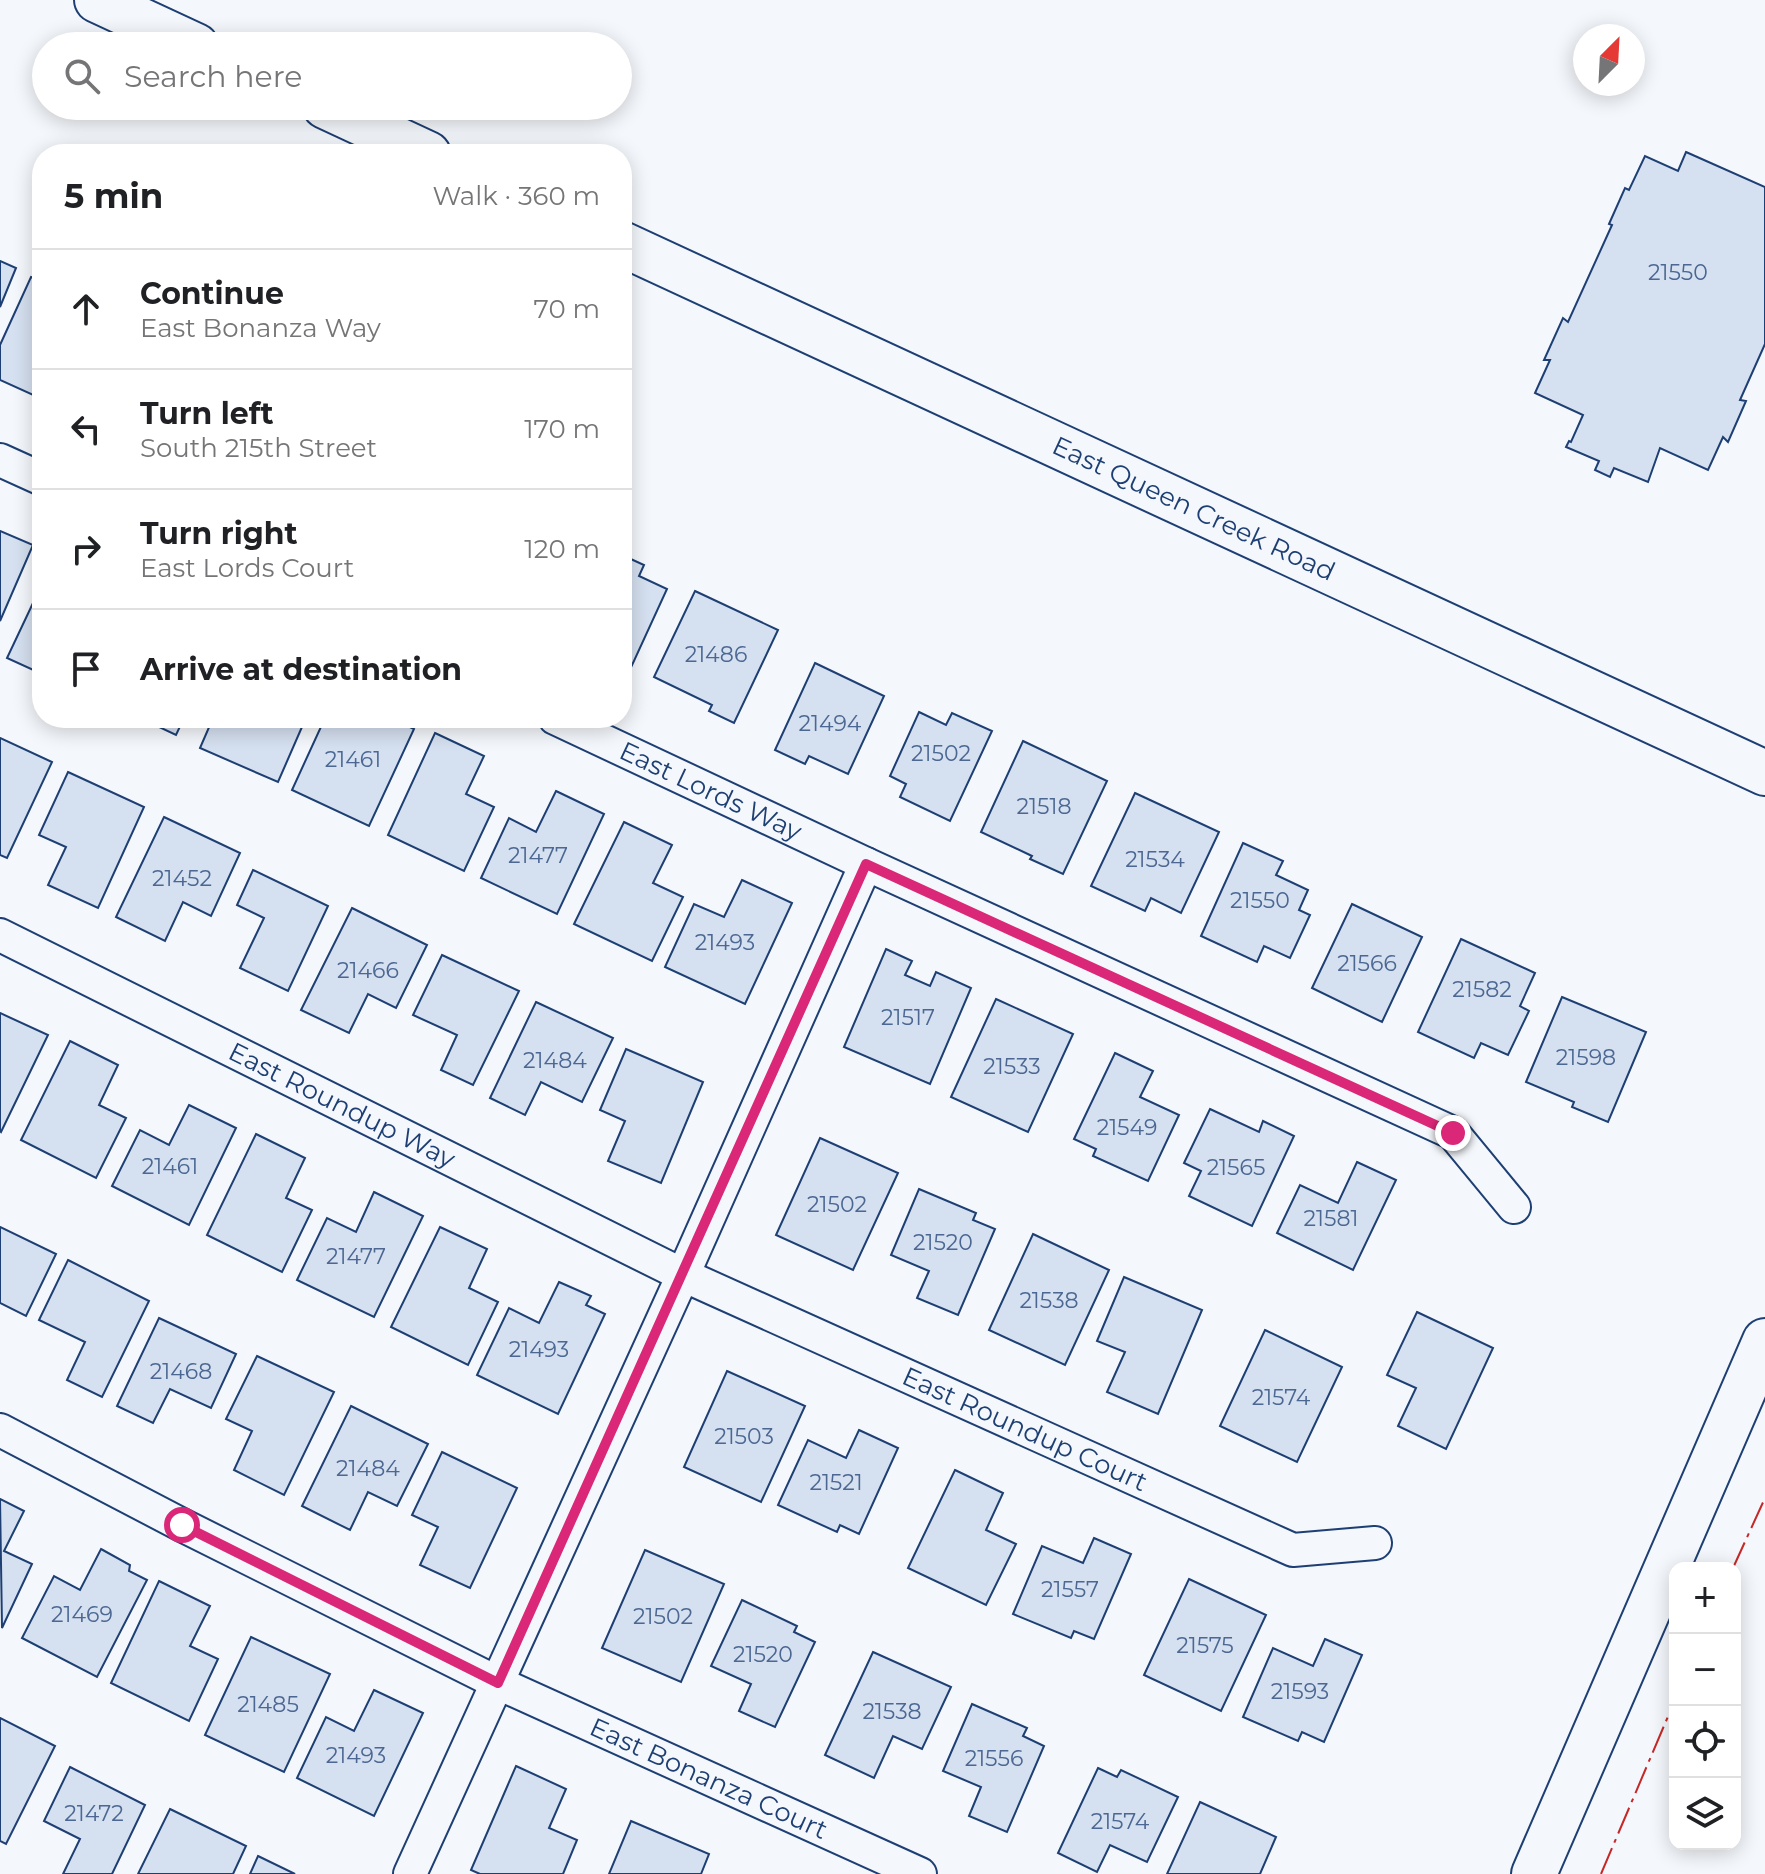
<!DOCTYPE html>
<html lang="en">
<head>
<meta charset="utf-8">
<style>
  :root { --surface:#fff; --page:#f2f2f2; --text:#202124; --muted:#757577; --line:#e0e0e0 }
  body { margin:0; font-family:Montserrat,sans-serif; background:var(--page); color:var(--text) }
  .controls { position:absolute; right:24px; bottom:24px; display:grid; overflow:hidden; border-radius:16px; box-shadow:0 4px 20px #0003 }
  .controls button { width:72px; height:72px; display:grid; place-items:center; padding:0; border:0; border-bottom:2px solid var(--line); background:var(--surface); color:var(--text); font:40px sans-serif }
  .compass { position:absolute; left:1573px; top:24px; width:72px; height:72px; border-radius:50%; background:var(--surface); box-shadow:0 4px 20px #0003; rotate:24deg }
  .stop { position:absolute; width:24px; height:24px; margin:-18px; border:6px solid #db2777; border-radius:50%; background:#fff }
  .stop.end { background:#db2777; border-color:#fff; box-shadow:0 2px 8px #0008 }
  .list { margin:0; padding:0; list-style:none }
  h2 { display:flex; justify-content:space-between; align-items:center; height:104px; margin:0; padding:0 32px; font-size:34px }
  h2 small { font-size:26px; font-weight:400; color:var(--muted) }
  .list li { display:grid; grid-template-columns:52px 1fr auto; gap:24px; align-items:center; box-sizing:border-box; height:120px; padding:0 32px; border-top:2px solid var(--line) }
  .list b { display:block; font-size:30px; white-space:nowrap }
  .list p { margin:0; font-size:26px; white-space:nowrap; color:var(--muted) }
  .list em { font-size:26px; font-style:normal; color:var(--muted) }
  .icon { flex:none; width:44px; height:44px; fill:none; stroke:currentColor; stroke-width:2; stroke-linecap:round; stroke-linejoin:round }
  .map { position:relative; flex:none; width:1765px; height:1874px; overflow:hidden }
  .search { position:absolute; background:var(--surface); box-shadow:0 4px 20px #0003; left:32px; top:32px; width:600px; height:88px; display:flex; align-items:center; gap:20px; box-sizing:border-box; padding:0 28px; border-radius:44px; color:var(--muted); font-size:30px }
  .panel { position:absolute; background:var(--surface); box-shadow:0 4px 20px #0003; left:32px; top:144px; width:600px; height:584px; border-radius:32px }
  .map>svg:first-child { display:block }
  .building { fill:#d5e0f0; stroke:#1d3f73; stroke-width:2 }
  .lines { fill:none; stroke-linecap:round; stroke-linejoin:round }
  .street-casing { stroke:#1d3f73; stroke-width:36 }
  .secondary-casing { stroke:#1d3f73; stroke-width:48 }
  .street { stroke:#f4f7fb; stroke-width:32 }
  .secondary { stroke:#f4f7fb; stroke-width:44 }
  .power { stroke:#c62828; stroke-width:2; stroke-dasharray:28 6 4 6; stroke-linecap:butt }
  .route { stroke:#db2777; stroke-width:10 }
  .labels { text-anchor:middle; stroke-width:6; stroke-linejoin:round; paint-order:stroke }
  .number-label { font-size:22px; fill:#4b6792 }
  .street-label { font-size:26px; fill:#1d3f73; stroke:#f4f7fb }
</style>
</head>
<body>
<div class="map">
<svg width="1765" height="1874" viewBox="0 0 1765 1874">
  <rect width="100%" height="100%" fill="#f4f7fb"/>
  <g class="building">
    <path d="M1686,152l79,35v157l-25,56 6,1 -18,41 -5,-5 -15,33 -48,-22 -12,34 -34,-14 -4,9 -15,-7 4,-9 -33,-14 3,-6 2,1 12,-27 -48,-22 15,-33h-6l19,-42 5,4 44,-97 -3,-1 16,-36 4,2 16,-34 33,15z"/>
    <path d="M0,261l16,7 -16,39z"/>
    <path d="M31,277l11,5v117l-42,-19v-35z"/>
    <path d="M0,531l33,14 -33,76z"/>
    <path d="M622,555l22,10 -5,11 28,13 -39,85 -6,-3z"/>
    <path d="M42,584v90l-35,-16z"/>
    <path d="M695,591l83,39 -44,93 -25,-12 3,-6 -58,-28z"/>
    <path d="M815,663l69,33 -36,78 -39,-18 -4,8 -30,-14z"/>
    <path d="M919,712l27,13 6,-12 40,18 -42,90 -50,-24 6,-13 -16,-8z"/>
    <path d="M140,718h44l-8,17z"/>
    <path d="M213,718h89l3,2 -27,62 -78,-34z"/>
    <path d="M325,718h66l23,11 -45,97 -77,-36z"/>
    <path d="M435,733l49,23 -18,38 28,13 -30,64 -76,-36z"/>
    <path d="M0,738l52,24 -45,96 -7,-3z"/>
    <path d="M1023,741l84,40 -44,93 -33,-15 2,-3 -51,-24z"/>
    <path d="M68,772l76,35 -46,101 -50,-23 18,-38 -27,-12z"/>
    <path d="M556,791l48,23 -47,100 -76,-36 28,-60 27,14z"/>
    <path d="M1135,793l84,39 -38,81 -30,-15 -6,13 -54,-25z"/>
    <path d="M164,817l76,36 -29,63 -28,-14 -18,39 -49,-24z"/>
    <path d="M624,822l48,23 -19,38 30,14 -31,64 -78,-37z"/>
    <path d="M1243,843l40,18 -7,14 32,15 -9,20 11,5 -20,43 -26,-12 -7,16 -56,-26z"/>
    <path d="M253,870l75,36 -40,85 -48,-23 24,-50 -27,-13z"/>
    <path d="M742,880l50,23 -47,101 -80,-37 29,-63 30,13z"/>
    <path d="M1352,904l70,33 -40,85 -70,-34z"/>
    <path d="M352,908l75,37 -31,63 -28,-14 -19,39 -48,-23z"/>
    <path d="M1461,939l74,34 -15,33 9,5 -21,44 -27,-12 -7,15 -56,-26z"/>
    <path d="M886,949l26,12 -7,14 25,11 6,-14 35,16 -41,96 -86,-37z"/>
    <path d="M442,955l77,36 -46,94 -32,-15 16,-35 -44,-20z"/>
    <path d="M1562,997l84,35 -38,90 -36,-15 2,-5 -48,-20z"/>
    <path d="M996,999l77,35 -45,98 -77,-35z"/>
    <path d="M536,1002l77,36 -31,64 -41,-20 -16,33 -35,-17z"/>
    <path d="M0,1013l48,22 -47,97 -1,-1z"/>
    <path d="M70,1041l48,24 -19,40 27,13 -30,60 -75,-38z"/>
    <path d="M626,1049l77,33 -42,101 -53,-22 17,-40 -25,-11z"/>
    <path d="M1115,1053l38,18 -13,26 39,18 -31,66 -55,-25 3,-7 -22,-10z"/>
    <path d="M189,1105l47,23 -47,97 -77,-39 28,-56 29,15z"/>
    <path d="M1210,1109l49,23 4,-11 31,15 -42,90 -63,-30 12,-25 -17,-8z"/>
    <path d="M256,1134l49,24 -19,40 26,12 -30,62 -75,-37z"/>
    <path d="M820,1138l78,35 -45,97 -77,-35z"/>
    <path d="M1357,1162l39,18 -43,90 -76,-37 23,-48 38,18z"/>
    <path d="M919,1189l57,24 -3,7 22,9 -37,86 -41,-17 12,-27 -38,-16z"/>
    <path d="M374,1192l49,24 -49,101 -77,-37 30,-62 29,14z"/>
    <path d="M0,1227l56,27 -30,62 -26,-13z"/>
    <path d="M440,1227l47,22 -18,39 29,14 -30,63 -77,-38z"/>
    <path d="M1033,1234l76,36 -44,95 -76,-35z"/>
    <path d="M68,1260l81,41 -47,96 -35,-17 18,-38 -46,-22z"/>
    <path d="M1124,1277l78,33 -44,104 -51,-22 18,-40 -28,-11z"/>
    <path d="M559,1282l32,14 -5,9 19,9 -47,100 -81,-39 32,-67 30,15z"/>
    <path d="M1417,1312l76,36 -47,101 -48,-23 18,-38 -29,-13z"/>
    <path d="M159,1318l77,36 -25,54 -41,-19 -17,34 -36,-17z"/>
    <path d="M1265,1330l77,37 -45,95 -77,-36z"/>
    <path d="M257,1356l77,36 -50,103 -50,-25 18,-39 -26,-12z"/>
    <path d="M727,1371l78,35 -44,96 -77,-35z"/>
    <path d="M351,1406l77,38 -31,62 -29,-14 -18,38 -48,-24z"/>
    <path d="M859,1430l39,18 -39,86 -19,-9 -3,7 -59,-27 30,-65 38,18z"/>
    <path d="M442,1452l75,36 -47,100 -50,-23 18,-38 -26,-12z"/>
    <path d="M955,1470l48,23 -17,37 30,14 -30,61 -78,-37z"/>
    <path d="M0,1499l24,12 -20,40 28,13 -30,64z"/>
    <path d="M1094,1538l37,16 -37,85 -20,-8 -3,7 -58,-24 29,-68 41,17z"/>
    <path d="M101,1549l29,16 -1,6 18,9 -50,97 -75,-39 32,-62 26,14z"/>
    <path d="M645,1550l79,34 -43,98 -79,-34z"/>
    <path d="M1189,1579l77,36 -45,96 -77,-36z"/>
    <path d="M159,1581l51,25 -20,40 28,13 -29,62 -78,-38z"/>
    <path d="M742,1600l55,26 -3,6 21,10 -40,85 -36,-16 12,-27 -40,-18z"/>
    <path d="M251,1637l79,37 -46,98 -79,-37z"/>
    <path d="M1325,1639l37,16 -38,87 -22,-10 -4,9 -55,-24 30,-69 40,18z"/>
    <path d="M873,1652l78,35 -29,62 -29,-13 -19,42 -49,-23z"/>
    <path d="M374,1690l49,23 -49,103 -77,-38 29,-61 28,14z"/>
    <path d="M972,1704l55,24 -4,8 21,10 -37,86 -38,-16 12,-29 -38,-16z"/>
    <path d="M0,1718l55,28 -49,98 -6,-3z"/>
    <path d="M516,1766l50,23 -17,39 28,12 -14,34h-83l-9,-4z"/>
    <path d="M70,1767l75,38 -33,69h-49l17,-35 -36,-18z"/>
    <path d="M1098,1768l19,9 4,-7 57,27 -31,65 -37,-17 -13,27 -39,-19z"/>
    <path d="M1200,1802l76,35 -16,37h-93z"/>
    <path d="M170,1809l76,37 -13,28h-95z"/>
    <path d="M631,1821l78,33 -8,20h-92z"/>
    <path d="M258,1856l37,18h-45z"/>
  </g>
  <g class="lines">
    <g class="street-casing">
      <g id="street">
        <path d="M0,460l42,19"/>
        <path id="s1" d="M555,718l311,146 587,269 61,74"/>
        <path id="s2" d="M0,935l683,340 610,275 82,-7"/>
        <path id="s3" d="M0,1430l182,95 316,158 422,191"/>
        <path d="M410,1874l273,-599 183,-411"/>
      </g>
    </g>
    <g class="secondary-casing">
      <g id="secondary">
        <path d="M97,0l99,46"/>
        <path d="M325,106l103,48"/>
        <path id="s4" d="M622,244l1143,529"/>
        <path d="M1534,1874l231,-533"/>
      </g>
    </g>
    <use href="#street" class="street"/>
    <use href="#secondary" class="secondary"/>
    <g class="power">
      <path d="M1733,1568l32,-70"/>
      <path d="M1601,1874l74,-174"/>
    </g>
  </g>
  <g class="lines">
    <path class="route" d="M182,1525l316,158 368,-819 587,269"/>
  </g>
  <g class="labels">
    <g class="number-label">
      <text x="1678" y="280">21550</text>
      <text x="716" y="662">21486</text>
      <text x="830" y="731">21494</text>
      <text x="941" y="761">21502</text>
      <text x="353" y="767">21461</text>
      <text x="1044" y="814">21518</text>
      <text x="538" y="863">21477</text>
      <text x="1155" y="867">21534</text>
      <text x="182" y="886">21452</text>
      <text x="1260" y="908">21550</text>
      <text x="725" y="950">21493</text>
      <text x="1367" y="971">21566</text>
      <text x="368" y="978">21466</text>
      <text x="1482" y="997">21582</text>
      <text x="908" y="1025">21517</text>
      <text x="1586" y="1065">21598</text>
      <text x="555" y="1068">21484</text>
      <text x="1012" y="1074">21533</text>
      <text x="1127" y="1135">21549</text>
      <text x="170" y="1174">21461</text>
      <text x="1236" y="1175">21565</text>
      <text x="837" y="1212">21502</text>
      <text x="1331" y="1226">21581</text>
      <text x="943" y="1250">21520</text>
      <text x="356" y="1264">21477</text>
      <text x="1049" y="1308">21538</text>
      <text x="539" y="1357">21493</text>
      <text x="181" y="1379">21468</text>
      <text x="1281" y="1405">21574</text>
      <text x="744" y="1444">21503</text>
      <text x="368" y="1476">21484</text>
      <text x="836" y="1490">21521</text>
      <text x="1070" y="1597">21557</text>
      <text x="82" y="1622">21469</text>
      <text x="663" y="1624">21502</text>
      <text x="1205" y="1653">21575</text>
      <text x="763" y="1662">21520</text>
      <text x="1300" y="1699">21593</text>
      <text x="268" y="1712">21485</text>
      <text x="892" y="1719">21538</text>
      <text x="356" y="1763">21493</text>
      <text x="994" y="1766">21556</text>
      <text x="94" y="1821">21472</text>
      <text x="1120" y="1829">21574</text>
    </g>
    <g class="street-label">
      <text dy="9" stroke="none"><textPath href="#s4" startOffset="630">East Queen Creek Road</textPath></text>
      <text dy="9" stroke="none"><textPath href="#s1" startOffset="172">East Lords Way</textPath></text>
      <text dy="9" stroke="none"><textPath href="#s2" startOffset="382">East Roundup Way</textPath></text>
      <text dy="9" stroke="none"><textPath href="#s2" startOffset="1138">East Roundup Court</textPath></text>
      <text dy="9" stroke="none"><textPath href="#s3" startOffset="790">East Bonanza Court</textPath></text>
    </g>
  </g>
</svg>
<div class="controls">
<button>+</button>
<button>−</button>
<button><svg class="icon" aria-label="locate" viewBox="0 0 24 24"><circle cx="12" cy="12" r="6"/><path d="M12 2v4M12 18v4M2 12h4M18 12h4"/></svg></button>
<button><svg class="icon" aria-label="layers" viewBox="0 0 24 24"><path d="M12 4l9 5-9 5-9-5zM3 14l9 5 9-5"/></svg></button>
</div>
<svg class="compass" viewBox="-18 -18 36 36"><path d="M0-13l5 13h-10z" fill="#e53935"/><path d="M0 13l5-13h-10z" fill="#757577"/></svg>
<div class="stop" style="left:182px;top:1525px"></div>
<div class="stop end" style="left:1453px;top:1133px"></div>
<div class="search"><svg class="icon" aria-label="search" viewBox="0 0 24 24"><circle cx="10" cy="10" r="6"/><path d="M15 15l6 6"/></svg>Search here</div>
<section class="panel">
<h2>5 min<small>Walk · 360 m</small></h2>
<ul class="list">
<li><svg class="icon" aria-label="ahead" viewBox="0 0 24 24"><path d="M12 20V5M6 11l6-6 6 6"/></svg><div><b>Continue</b><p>East Bonanza Way</p></div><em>70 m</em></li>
<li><svg class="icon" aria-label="left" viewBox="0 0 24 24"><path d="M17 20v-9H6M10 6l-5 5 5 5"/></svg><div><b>Turn left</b><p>South 215th Street</p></div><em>170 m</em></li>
<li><svg class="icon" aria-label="right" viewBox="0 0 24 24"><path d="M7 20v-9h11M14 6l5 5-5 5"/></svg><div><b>Turn right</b><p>East Lords Court</p></div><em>120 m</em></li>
<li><svg class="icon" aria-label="arrive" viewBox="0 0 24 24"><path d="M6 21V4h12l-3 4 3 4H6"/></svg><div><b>Arrive at destination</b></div></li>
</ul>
</section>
</div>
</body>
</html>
